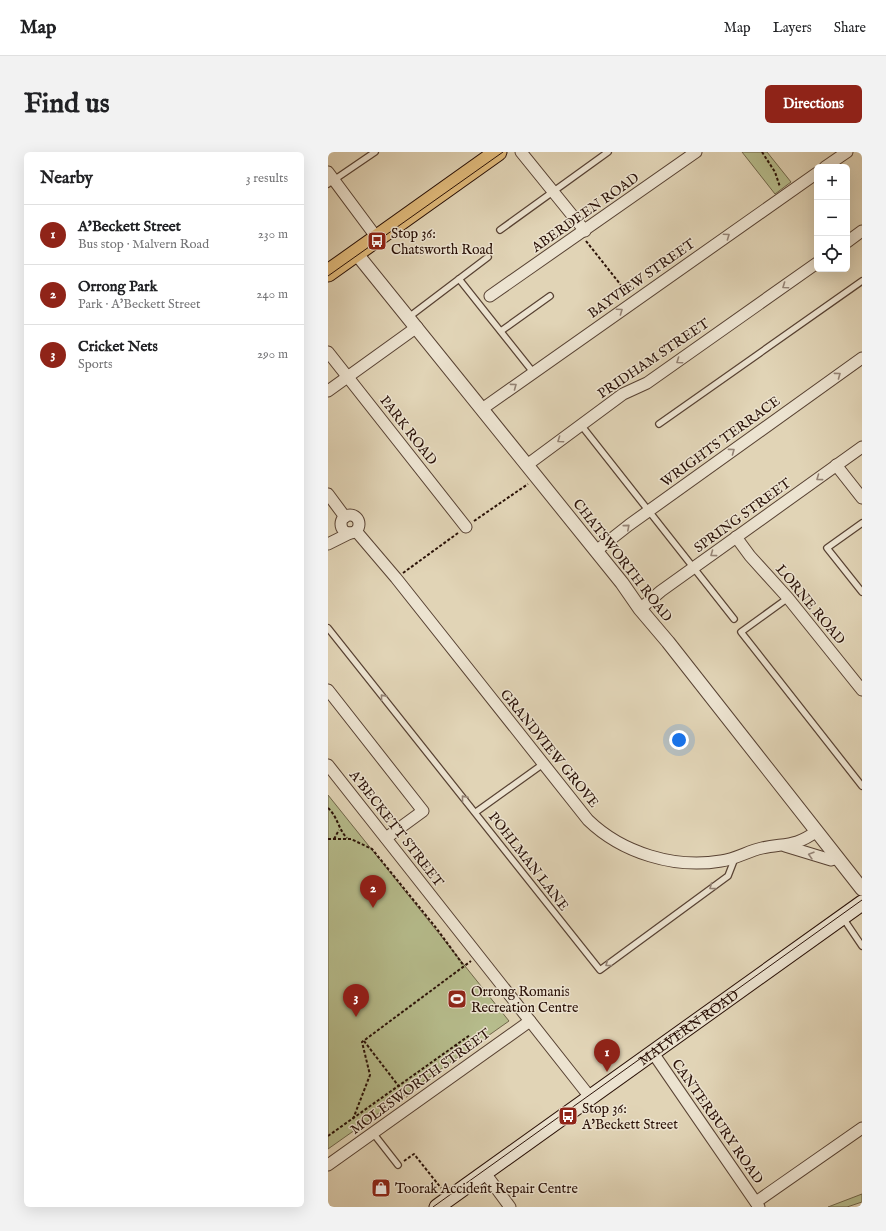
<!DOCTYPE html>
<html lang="en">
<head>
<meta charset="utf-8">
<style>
  :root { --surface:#fff; --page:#f2f2f2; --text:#202124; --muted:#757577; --line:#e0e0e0; --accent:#8f2418 }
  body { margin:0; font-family:"IM FELL English",serif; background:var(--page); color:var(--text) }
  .controls { position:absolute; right:12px; top:12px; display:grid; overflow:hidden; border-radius:6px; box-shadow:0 4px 16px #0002 }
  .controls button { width:36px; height:36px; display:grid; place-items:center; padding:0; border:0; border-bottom:1px solid var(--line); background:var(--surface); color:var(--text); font:20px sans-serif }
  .you { position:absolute; left:351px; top:588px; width:14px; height:14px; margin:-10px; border:3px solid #fff; border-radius:50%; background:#1a73e8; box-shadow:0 0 0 6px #1a73e833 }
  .badge { display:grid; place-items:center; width:26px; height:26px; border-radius:50%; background:var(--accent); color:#fff; font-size:13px; font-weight:700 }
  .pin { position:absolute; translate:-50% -33px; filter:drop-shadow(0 1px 2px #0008) }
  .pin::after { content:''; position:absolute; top:21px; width:14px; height:12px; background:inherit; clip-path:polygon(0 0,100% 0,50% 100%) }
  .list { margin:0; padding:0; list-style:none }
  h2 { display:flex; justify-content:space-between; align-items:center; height:52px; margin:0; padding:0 16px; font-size:17px }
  h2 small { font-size:13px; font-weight:400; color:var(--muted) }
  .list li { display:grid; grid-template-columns:26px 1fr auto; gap:12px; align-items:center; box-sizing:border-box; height:60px; padding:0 16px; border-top:1px solid var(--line) }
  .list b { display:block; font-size:15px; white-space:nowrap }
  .list p { margin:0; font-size:13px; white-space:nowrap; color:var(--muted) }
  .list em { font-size:13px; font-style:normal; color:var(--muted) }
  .icon { flex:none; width:22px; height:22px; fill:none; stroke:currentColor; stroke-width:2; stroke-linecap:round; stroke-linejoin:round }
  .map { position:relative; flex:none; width:534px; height:1055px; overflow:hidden; border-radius:6px }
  header { display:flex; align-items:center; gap:24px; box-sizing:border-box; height:56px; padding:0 20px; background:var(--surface); border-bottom:1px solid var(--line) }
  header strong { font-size:19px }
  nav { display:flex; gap:22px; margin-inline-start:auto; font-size:14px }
  .intro { display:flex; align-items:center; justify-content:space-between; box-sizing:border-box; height:96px; padding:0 24px }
  h1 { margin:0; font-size:28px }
  .button { padding:10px 18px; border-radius:6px; background:var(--accent); color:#fff; font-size:14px; font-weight:700 }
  main { display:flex; gap:24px; padding:0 24px }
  aside { flex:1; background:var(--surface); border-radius:6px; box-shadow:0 4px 16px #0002 }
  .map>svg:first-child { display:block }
  .green { fill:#b6bc8c; stroke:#70664a }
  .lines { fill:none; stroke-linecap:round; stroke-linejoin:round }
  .service-casing { stroke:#584233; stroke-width:8 }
  .minor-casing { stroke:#584233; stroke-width:13 }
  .tertiary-casing { stroke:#584233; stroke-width:15 }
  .secondary-casing { stroke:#2a1107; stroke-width:17 }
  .primary-casing { stroke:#2a1107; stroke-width:19 }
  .path { stroke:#2a1107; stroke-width:2; stroke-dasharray:3 2; stroke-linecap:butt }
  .service { stroke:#ece3d0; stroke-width:5.5 }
  .minor { stroke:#ece3d0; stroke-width:11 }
  .tertiary { stroke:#ece3d0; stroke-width:13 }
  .secondary { stroke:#ece3d0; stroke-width:15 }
  .primary { stroke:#e0ba7b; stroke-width:17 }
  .tram { stroke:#2a1107; stroke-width:1 }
  .oneway { stroke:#958476 }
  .labels { text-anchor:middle; stroke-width:3; stroke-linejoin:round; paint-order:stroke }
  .street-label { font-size:14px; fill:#2a1107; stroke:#ece3d0 }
  .poi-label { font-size:14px; fill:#2a1107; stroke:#ece3d0; text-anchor:start }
</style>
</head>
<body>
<header>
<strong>Map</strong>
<nav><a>Map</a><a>Layers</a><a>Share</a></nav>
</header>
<div class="intro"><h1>Find us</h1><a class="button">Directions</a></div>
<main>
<aside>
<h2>Nearby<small>3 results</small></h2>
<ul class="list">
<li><span class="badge">1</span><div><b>A'Beckett Street</b><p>Bus stop · Malvern Road</p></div><em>230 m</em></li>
<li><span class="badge">2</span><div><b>Orrong Park</b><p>Park · A'Beckett Street</p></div><em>240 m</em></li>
<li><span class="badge">3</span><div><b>Cricket Nets</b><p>Sports</p></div><em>290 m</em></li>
</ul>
</aside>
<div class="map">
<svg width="534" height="1055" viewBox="0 0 534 1055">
  <rect width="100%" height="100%" fill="#e1d4b6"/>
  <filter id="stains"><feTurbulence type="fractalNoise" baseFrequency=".005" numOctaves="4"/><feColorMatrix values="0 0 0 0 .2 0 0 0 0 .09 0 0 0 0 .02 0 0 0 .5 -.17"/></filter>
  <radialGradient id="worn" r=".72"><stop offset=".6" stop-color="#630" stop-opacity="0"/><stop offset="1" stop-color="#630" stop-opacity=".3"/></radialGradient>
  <g class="green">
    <path d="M414,0h25l24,30 -16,12z"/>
    <path d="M0,643l181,226 -181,128z"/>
    <path d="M534,1042v8l-15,5h-19z"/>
  </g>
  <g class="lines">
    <g class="service-casing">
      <g id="service">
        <path d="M0,32l47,-32"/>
        <path d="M172,78l108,-78"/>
        <path d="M131,127l74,93"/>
        <path d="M81,165l79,-60"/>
        <path d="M173,179l49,-35"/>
        <path d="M331,272l203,-143"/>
        <path d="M253,273l153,194"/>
        <path d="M534,371l-35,25 35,44"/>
        <path d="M460,446l-47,34 121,154"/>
        <path d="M0,476l272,342 128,-94 7,-18"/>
        <path d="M148,660l67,-48"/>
        <path d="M515,766l19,28"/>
        <path d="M45,981l25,32"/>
      </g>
    </g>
    <g class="minor-casing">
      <g id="minor">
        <path d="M193,0l64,79"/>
        <path d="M497,15l22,-15"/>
        <path d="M0,20l49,66"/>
        <path d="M519,90l15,-11"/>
        <path d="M162,144l206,-144"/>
        <path d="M0,200l138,175"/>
        <path d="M0,239l89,-64"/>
        <path d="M154,257l335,-236"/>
        <path d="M199,313l96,-71 24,-11 170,-120"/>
        <path d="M508,313l26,33"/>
        <path d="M0,342l17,23"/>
        <circle cx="22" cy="372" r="9"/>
        <path d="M28,379l40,47 192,242c34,33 87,49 133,41 15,-2 27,-10 41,-13 24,-5 33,-1 55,-17"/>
        <path d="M408,385l14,19 38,42 74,92"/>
        <path d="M0,392l22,-11"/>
        <path d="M268,399l33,-26 233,-167"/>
        <path d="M312,457l21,-18 201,-144"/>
        <path d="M0,538l95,121 -37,27"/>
        <path d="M0,613l262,332"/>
        <path d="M457,694l46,14 7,-2"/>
        <path d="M325,901l106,154"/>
        <path d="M0,1013l202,-144"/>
        <path d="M157,1021l25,34"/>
        <path d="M428,1050l106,-74"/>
      </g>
    </g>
    <g class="tertiary-casing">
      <path id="tertiary" d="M28,101l266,330 18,26 28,33 194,247"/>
    </g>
    <g class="secondary-casing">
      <g id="secondary">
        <path id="s1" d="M109,1055l425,-304"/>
      </g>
    </g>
    <g class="primary-casing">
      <path id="primary" d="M0,121l170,-121"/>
    </g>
    <g class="path">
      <path d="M434,0l13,20 5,15"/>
      <path d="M258,89l42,53"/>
      <path d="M146,369l54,-37"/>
      <path d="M75,421l55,-40"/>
      <path d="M0,656c10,9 10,21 19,30"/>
      <path d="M0,687h23l21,10 65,80 27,37"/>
      <path d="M6,687l5,-9"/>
      <path d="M36,889l43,56"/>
      <path d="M128,893l7,11"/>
      <path d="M25,967l17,-44 -8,-33 109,-81"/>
      <path d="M0,984l142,-101"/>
      <path d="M76,1009l10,-7 27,34"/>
    </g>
    <use href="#service" class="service"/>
    <use href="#minor" class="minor"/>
    <use href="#tertiary" class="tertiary"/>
    <use href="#secondary" class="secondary"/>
    <use href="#primary" class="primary"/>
    <g class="tram">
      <path d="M0,124l175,-124"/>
      <path d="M105,1055l429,-307"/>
    </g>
  </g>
  <defs><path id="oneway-chevron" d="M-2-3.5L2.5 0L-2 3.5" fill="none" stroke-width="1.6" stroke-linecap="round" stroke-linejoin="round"/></defs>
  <g class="oneway">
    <use href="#oneway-chevron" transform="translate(399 84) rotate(-35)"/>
    <use href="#oneway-chevron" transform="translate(457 134) rotate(145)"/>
    <use href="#oneway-chevron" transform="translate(292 159) rotate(-35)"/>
    <use href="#oneway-chevron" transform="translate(351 209) rotate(145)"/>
    <use href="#oneway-chevron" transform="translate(510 223) rotate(-36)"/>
    <use href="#oneway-chevron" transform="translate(186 234) rotate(-36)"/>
    <use href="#oneway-chevron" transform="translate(232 288) rotate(145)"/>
    <use href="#oneway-chevron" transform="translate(404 299) rotate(-36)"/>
    <use href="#oneway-chevron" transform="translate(491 326) rotate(144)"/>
    <use href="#oneway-chevron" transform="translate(299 375) rotate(-41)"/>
    <use href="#oneway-chevron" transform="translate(385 402) rotate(144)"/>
    <use href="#oneway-chevron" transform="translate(55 545) rotate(-129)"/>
    <use href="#oneway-chevron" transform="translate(136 646) rotate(-129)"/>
    <use href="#oneway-chevron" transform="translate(483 703) rotate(-164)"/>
    <use href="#oneway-chevron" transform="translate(384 735) rotate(144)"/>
    <use href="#oneway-chevron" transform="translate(280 812) rotate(144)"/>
  </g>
  <defs>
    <g id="bus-square" transform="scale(1)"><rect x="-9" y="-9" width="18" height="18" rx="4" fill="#8f2418" stroke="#ece3d0"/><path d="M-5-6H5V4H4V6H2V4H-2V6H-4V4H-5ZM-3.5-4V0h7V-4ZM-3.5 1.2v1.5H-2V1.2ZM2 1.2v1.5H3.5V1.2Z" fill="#fff"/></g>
    <g id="stadium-square" transform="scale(1)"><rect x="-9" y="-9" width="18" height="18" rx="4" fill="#8f2418" stroke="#ece3d0"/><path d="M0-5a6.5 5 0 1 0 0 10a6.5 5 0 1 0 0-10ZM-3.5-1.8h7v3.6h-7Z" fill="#fff"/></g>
    <g id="shop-square" transform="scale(1)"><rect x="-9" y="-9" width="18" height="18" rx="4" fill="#8f2418" stroke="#ece3d0"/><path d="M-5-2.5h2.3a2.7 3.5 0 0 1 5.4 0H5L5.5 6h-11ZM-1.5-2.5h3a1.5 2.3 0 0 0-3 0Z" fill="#fff"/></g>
  </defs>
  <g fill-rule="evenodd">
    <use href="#bus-square" x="49" y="89"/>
    <use href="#stadium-square" x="129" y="847"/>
    <use href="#bus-square" x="240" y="964"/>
    <use href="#shop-square" x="53" y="1036"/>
  </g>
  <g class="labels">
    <g class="street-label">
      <text transform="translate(257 60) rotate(-35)" y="5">ABERDEEN ROAD</text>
      <text transform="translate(313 126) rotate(-35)" y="5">BAYVIEW STREET</text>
      <text transform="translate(325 206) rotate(-34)" y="5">PRIDHAM STREET</text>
      <text transform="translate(81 278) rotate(52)" y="5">PARK ROAD</text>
      <text transform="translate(392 289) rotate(-36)" y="5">WRIGHTS TERRACE</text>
      <text transform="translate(414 363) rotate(-36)" y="5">SPRING STREET</text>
      <text transform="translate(295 408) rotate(52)" y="5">CHATSWORTH ROAD</text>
      <text transform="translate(483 452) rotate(50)" y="5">LORNE ROAD</text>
      <text transform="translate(222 596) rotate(51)" y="5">GRANDVIEW GROVE</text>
      <text transform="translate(69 676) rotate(52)" y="5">A'BECKETT STREET</text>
      <text transform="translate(201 709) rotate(52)" y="5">POHLMAN LANE</text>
      <text dy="5" stroke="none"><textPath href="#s1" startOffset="309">MALVERN ROAD</textPath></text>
      <text transform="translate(92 929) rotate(-36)" y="5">MOLESWORTH STREET</text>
      <text transform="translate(390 969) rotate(55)" y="5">CANTERBURY ROAD</text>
    </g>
    <g class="poi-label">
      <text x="63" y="86">Stop 36:<tspan x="63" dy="16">Chatsworth Road</tspan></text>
      <text x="143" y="844">Orrong Romanis<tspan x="143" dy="16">Recreation Centre</tspan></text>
      <text x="254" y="961">Stop 36:<tspan x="254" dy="16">A'Beckett Street</tspan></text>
      <text x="67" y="1041">Toorak Accident Repair Centre</text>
    </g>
  </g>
  <rect width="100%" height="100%" filter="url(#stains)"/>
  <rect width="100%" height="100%" fill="url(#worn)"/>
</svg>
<div class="controls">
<button>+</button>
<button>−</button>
<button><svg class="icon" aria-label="locate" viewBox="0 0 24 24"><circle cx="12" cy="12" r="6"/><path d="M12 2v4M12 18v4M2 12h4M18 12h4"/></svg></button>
</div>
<div class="you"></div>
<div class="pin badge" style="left:279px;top:920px">1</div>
<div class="pin badge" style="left:45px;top:756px">2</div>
<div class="pin badge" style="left:28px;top:865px">3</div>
</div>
</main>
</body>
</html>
